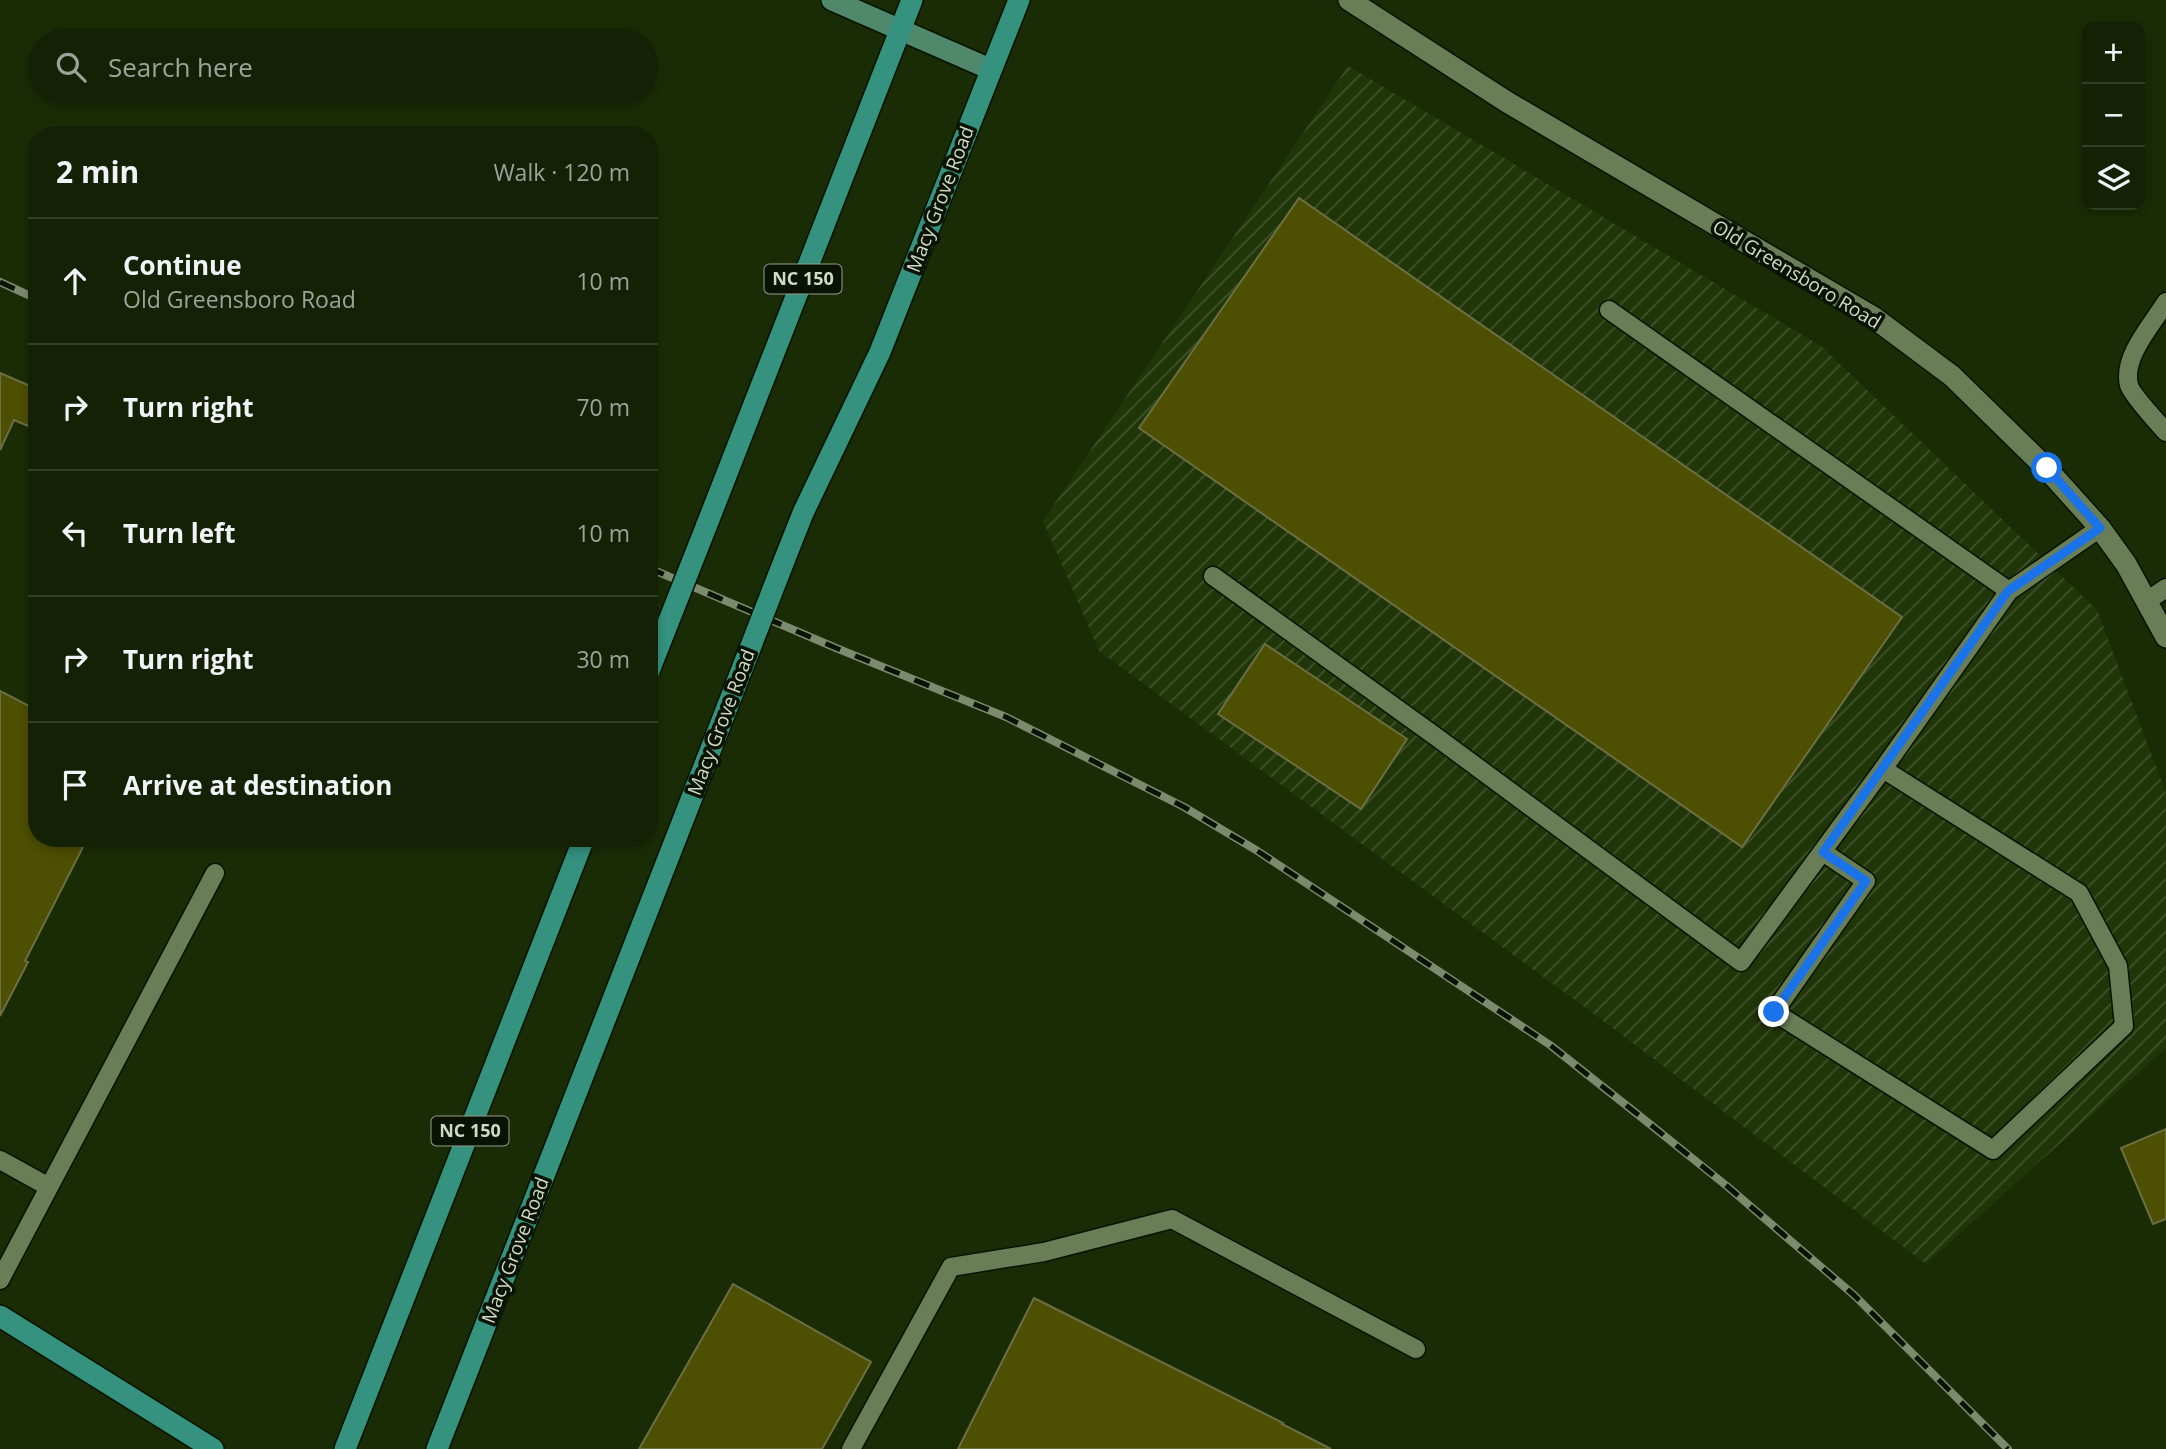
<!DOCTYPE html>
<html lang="en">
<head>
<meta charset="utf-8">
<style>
  :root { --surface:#142104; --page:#212e13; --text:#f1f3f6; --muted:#9da39a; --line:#333e26 }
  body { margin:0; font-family:"Open Sans",sans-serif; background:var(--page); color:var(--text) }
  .controls { position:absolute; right:21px; top:21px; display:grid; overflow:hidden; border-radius:14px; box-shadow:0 4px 10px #0003 }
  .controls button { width:63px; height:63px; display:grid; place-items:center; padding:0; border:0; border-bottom:2px solid var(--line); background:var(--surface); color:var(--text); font:35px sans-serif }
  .stop { position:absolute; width:21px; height:21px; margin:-16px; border:5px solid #1a73e8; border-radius:50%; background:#fff }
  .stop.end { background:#1a73e8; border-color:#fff; box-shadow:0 2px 7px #0008 }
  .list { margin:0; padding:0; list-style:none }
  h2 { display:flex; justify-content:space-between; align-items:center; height:91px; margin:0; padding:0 28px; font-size:30px }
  h2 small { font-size:23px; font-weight:400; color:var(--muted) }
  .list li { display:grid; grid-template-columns:46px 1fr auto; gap:21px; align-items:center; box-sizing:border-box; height:126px; padding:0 28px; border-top:2px solid var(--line) }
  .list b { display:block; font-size:26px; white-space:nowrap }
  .list p { margin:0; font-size:23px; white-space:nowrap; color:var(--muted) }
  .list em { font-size:23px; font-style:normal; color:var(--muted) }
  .icon { flex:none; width:38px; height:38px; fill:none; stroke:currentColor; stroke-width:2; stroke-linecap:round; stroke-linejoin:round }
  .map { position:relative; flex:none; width:2166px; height:1449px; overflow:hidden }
  .search { position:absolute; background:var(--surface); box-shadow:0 4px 10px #0003; left:28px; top:28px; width:630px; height:77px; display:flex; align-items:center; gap:18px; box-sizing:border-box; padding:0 24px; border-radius:38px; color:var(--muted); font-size:26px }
  .panel { position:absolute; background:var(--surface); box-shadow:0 4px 10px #0003; left:28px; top:126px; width:630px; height:721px; border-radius:28px }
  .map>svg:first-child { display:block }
  .industrial { fill:url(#industrial-furrows) }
  .building { fill:#4d4f02; stroke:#6c6f43; stroke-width:2 }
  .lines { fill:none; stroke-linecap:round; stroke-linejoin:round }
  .lane-casing { stroke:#071300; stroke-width:21 }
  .street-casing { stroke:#071300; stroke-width:24 }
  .secondary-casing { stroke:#071300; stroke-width:24 }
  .primary-casing { stroke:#071300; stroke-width:24 }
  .lane { stroke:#697e56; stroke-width:18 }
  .street { stroke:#697e56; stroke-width:21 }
  .secondary { stroke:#4f886b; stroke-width:21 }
  .primary { stroke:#34927f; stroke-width:21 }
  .rail-casing { stroke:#7c8a6e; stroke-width:8 }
  .rail { stroke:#0a1204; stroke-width:5; stroke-dasharray:16; stroke-linecap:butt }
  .primary-bridge-casing { stroke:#071300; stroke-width:24; stroke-linecap:butt }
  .primary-bridge { stroke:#34927f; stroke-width:21 }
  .route { stroke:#1a73e8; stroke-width:9 }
  .labels { text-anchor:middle; stroke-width:7; stroke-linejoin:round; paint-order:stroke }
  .shield { fill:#0a1204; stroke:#949f8c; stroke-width:2 }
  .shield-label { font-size:18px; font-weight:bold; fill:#cfdbc6 }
  .street-label { font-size:19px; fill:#cfdbc6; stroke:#0a1204 }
</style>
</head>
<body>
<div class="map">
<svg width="2166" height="1449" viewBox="0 0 2166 1449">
  <defs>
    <pattern id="industrial-furrows" width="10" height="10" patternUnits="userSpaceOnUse" patternTransform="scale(1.75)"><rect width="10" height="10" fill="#213608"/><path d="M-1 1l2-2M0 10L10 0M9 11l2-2" fill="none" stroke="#40522a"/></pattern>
  </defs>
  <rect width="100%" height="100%" fill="#1a2c06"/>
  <path class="industrial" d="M1348,66l473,280 276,264 69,183v255l-240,216 -328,-247 -499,-366 -56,-130z"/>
  <g class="building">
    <path d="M1299,198l603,419 -160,230 -603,-419z"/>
    <path d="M0,373l37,16v32l-4,7 -19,-8 -14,30z"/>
    <path d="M1265,644l142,95 -46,70 -143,-95z"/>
    <path d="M0,691l37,19v128h64l-4,8 -11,-5 -61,120 3,1 -28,54z"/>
    <path d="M2166,1129v90l-13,5 -32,-76z"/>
    <path d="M733,1284l138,78 -49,87h-183z"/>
    <path d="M1034,1298l249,125 -1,1 49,25h-373z"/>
  </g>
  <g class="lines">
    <g class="lane-casing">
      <g id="lane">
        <path d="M2166,302c-14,23 -44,55 -37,83 2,9 29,38 37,47"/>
        <path d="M1609,310l400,281"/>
        <path d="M1213,576l222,160 306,226 142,-193 126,-178 91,-63"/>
        <path d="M2147,601l19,-13"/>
        <path d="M1823,852l43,29 -92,131 219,138 131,-124 -6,-60 -39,-73 -196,-124"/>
        <path d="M0,1160l49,27"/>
        <path d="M0,1280l215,-407"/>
        <path d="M851,1449l100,-182 93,-15 128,-33 244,130"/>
      </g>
    </g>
    <g class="street-casing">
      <path id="street" d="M1349,0l158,102 366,215 79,59 95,93 53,59 26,36 40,73"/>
    </g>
    <g class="secondary-casing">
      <path id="secondary" d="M832,0l158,69"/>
    </g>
    <g class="primary-casing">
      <g id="primary">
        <path d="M706,527l206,-527"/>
        <path d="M784,561l19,-48 77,-161 139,-352"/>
        <path d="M0,1316l213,133"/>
        <path d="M345,1449l239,-611"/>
        <path d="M437,1449l270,-690"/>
      </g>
    </g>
    <use href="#lane" class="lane"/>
    <use href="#street" class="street"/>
    <use href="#secondary" class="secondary"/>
    <use href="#primary" class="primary"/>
    <g class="rail-casing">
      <g id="rail">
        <path d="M0,282l37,17"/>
        <path d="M649,568l187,80 170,69 178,90 72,43 294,195 91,72 87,70 127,109 153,153"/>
      </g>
    </g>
    <use href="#rail" class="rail"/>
    <g class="primary-bridge-casing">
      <g id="primary-bridge">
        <path d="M649,671l57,-144"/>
        <path d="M707,759l77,-198"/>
      </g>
    </g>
    <use href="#primary-bridge" class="primary-bridge"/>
  </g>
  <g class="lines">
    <path class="route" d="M1774,1012l92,-131 -43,-29 185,-261 92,-63 -53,-60"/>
  </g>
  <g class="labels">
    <g class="shield">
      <rect x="764.5" y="264.5" width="77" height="29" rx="5"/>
      <rect x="431.5" y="1116.5" width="77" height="29" rx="5"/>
    </g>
    <g class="shield-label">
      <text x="803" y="285">NC 150</text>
      <text x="470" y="1137">NC 150</text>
    </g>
    <g class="street-label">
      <text transform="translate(940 199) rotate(-69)" y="7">Macy Grove Road</text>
      <text transform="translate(1797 274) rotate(31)" y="7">Old Greensboro Road</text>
      <text transform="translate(721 722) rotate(-69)" y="7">Macy Grove Road</text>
      <text transform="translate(515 1250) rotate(-69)" y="7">Macy Grove Road</text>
    </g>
  </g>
</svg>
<div class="controls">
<button>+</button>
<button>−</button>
<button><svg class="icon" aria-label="layers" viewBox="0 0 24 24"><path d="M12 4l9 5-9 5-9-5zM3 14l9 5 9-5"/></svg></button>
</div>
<div class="stop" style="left:2047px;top:468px"></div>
<div class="stop end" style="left:1774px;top:1012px"></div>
<div class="search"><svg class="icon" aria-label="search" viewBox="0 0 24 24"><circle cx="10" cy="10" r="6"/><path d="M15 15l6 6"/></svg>Search here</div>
<section class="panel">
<h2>2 min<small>Walk · 120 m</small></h2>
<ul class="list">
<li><svg class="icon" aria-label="ahead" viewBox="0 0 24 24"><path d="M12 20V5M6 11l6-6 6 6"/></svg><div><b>Continue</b><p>Old Greensboro Road</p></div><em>10 m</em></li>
<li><svg class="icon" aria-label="right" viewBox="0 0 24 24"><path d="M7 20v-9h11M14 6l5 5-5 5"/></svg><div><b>Turn right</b></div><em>70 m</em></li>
<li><svg class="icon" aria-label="left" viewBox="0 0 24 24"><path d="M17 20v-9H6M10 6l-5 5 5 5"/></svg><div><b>Turn left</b></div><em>10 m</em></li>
<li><svg class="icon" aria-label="right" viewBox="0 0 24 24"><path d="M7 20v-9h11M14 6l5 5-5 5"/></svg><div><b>Turn right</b></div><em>30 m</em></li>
<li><svg class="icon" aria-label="arrive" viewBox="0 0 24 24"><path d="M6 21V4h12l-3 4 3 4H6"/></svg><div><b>Arrive at destination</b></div></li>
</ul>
</section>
</div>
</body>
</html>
